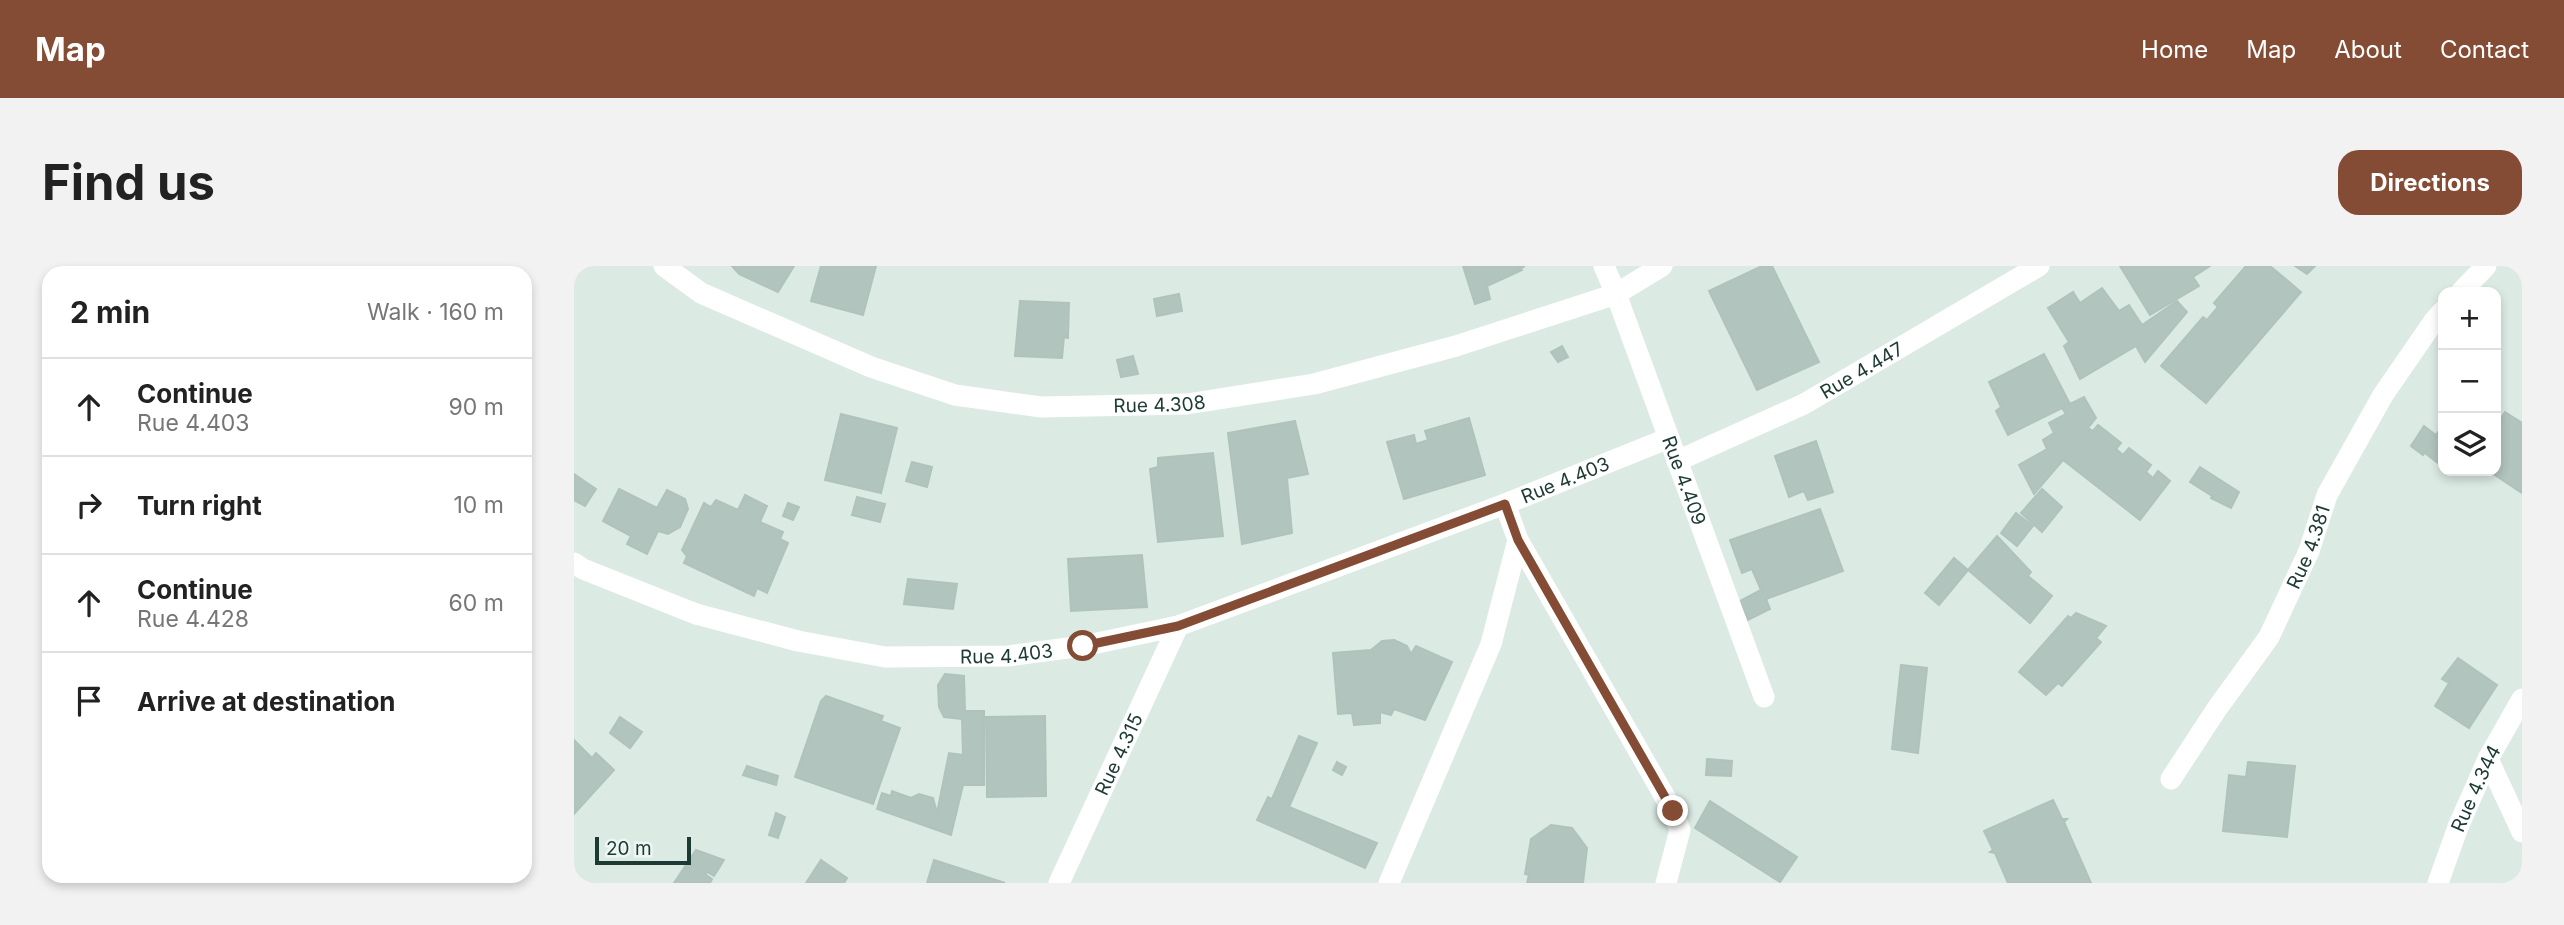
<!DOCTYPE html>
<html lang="en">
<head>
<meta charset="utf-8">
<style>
  :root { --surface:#fff; --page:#f2f2f2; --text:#222; --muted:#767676; --line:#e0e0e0; --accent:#844c34 }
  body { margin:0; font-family:Inter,sans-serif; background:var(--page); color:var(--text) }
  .controls { position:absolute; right:21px; top:21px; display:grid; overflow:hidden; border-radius:14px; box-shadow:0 4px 10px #0003 }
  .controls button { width:63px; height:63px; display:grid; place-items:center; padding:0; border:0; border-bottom:2px solid var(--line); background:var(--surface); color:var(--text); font:35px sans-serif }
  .scale { position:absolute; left:21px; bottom:18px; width:96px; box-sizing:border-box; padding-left:7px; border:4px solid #1d3a34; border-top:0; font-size:19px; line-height:24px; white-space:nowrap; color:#1d3a34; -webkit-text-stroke:5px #edf6f2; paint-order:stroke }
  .stop { position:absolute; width:21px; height:21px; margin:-16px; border:5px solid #844c34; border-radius:50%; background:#fff }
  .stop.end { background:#844c34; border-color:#fff; box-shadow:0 2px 7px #0008 }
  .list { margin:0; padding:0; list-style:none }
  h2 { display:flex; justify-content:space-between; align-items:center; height:91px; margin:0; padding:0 28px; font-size:30px }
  h2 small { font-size:23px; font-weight:400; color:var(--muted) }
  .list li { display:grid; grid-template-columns:46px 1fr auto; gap:21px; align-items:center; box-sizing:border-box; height:98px; padding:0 28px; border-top:2px solid var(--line) }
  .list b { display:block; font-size:26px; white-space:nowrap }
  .list p { margin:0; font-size:23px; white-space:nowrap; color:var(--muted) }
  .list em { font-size:23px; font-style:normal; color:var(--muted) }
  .icon { flex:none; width:38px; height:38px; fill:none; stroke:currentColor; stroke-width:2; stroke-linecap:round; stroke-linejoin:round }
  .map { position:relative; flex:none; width:1948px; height:617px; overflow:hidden; border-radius:21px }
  header { display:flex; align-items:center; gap:42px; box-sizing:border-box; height:98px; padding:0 35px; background:var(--accent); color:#fff }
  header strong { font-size:33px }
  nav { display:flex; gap:38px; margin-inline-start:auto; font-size:24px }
  .intro { display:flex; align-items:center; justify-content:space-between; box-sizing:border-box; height:168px; padding:0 42px }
  h1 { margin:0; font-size:49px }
  .button { padding:18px 32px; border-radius:21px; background:var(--accent); color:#fff; font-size:24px; font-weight:700 }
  main { display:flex; gap:42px; padding:0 42px }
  aside { flex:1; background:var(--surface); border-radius:21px; box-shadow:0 4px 10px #0003 }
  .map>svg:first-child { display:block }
  .building { fill:#b2c4be; stroke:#afc3bc; stroke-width:2 }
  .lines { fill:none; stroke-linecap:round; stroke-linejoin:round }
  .minor { stroke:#fff; stroke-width:21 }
  .route { stroke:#844c34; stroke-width:9 }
  .labels { text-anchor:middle; stroke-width:5; stroke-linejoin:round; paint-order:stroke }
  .street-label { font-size:19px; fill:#1d3a34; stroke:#edf6f2 }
</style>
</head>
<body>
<header>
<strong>Map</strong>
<nav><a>Home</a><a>Map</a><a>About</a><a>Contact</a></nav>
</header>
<div class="intro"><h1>Find us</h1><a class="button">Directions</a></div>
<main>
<aside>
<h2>2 min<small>Walk · 160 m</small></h2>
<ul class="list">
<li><svg class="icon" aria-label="ahead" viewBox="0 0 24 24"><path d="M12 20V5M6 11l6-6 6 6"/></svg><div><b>Continue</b><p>Rue 4.403</p></div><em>90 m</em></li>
<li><svg class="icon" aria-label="right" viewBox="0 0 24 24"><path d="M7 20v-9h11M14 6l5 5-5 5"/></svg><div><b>Turn right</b></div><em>10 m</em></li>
<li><svg class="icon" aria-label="ahead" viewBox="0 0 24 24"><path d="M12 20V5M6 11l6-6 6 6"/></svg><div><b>Continue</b><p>Rue 4.428</p></div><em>60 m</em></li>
<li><svg class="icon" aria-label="arrive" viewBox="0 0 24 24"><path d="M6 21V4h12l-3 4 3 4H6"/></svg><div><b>Arrive at destination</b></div></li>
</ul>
</aside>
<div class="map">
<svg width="1948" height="617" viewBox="0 0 1948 617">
  <rect width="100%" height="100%" fill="#dceae4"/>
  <g class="building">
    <path d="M158,0h62l-16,26 -39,-18z"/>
    <path d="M247,0h55l-13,49 -52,-14z"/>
    <path d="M889,0h62l-4,2 1,2 -35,16 3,13 -15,5z"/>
    <path d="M1188,0h10l47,96 -62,28 -48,-99z"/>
    <path d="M1546,0h90l-17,11 6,9 -49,29z"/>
    <path d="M1672,0h24l31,26 -95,111 -45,-37 42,-49 4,3 11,-13 -4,-4z"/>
    <path d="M1721,0h20l-8,8z"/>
    <path d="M1528,22l17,23 10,-6 13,20 35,-24 10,11 -42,50 -9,-16 -56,33 -16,-33 5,-4 -21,-34 25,-16 7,11z"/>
    <path d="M605,28l3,17 -25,5 -3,-17z"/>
    <path d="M446,35l49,2 -1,35 -4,-1 -2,21 -47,-2z"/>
    <path d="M988,80l6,11 -10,5 -7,-10z"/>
    <path d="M1470,88l26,50 14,-7 12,21 -8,10 5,3 5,-6 23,18 -5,6 7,6 6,-7 22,17 -5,7 7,6 5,-7 12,10 -30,39 -77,-60 -29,34 -15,-29 28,-16 -4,-9 11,-7 -5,-10 17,-9 -4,-6 -54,27 -12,-24 5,-4 -12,-25z"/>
    <path d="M559,90l5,18 -17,3 -4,-17z"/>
    <path d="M1931,146l17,11v70l-33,-22h7v-46z"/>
    <path d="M267,148l56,14 -16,65 -56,-13z"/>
    <path d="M895,152l16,57 -81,24 -17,-57 27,-7 2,9 12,-4 -3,-9z"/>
    <path d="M721,155l13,53 -21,4 5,55 -50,11 -14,-111z"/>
    <path d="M1869,158v43l-18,-14z"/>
    <path d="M1850,160l13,10 -14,19 -12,-9z"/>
    <path d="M1242,175l17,51 -25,8 -4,-9 -15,6 -14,-41z"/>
    <path d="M639,187l10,83 -65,6 -8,-73 8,-2v-9z"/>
    <path d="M338,196l20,5 -5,20 -21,-6z"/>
    <path d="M1626,201l39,25 -8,16 -20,-10 1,-2 -22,-14z"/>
    <path d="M0,208l22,15 -11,17 -11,-6z"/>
    <path d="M45,223l38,19 10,-18 18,9 3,10 -8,18 -12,7 -10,-3 -11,23 -20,-10 4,-8 -28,-15z"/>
    <path d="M1468,223l20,18 -20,25 -21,-19z"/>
    <path d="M171,229l22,11 -7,16 23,10 -3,7 8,4 -21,50 -10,-5 -3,8 -70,-33 3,-7 -5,-6 22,-47 7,4 5,-7 22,10z"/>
    <path d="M283,231l28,7 -5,18 -28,-7z"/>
    <path d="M214,237l11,4 -6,13 -10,-4z"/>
    <path d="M1246,243l23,62 -77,28 4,10 -22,11 -8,-19 21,-11 -9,-21 -10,4 -12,-33z"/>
    <path d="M1442,247l17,13 -16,20 -16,-13z"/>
    <path d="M1423,270l34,36 -3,4 24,20 -22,27 -62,-53z"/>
    <path d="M568,289l5,52 -76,4 -3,-52z"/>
    <path d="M1380,292l14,12 -29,35 -14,-12z"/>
    <path d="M334,313l49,5 -4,25 -49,-5z"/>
    <path d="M1502,347l30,13 -10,12 5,4 -39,44 -4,-3 -12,12 -27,-23 49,-56 3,2z"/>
    <path d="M820,374l13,6 4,8 5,-8 36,16 -27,58 -31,-11 -3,6 -11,-3v11l-26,2 -2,-12 -14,1 -5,-61 38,-3 11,-9z"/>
    <path d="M1884,392l39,27 -28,43 -34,-22 14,-23 -7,-4z"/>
    <path d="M1327,399l26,3 -9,85 -26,-4z"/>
    <path d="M371,408l19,2 1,35h19v74h-21l-12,50 -74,-26 5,-16 9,3 1,-5 19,7 8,-4 14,4 4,15 12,-60 14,2 -1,-36 -18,-2 -5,-10 -1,-22z"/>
    <path d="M252,430l57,20 -2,5 19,7 -27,76 -78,-27 26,-76z"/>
    <path d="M471,450l1,80 -59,1 -1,-80z"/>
    <path d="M46,451l22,15 -12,16 -20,-15z"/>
    <path d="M725,470l18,7 -28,64 88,36 -12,25 -108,-48 11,-23 4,2z"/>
    <path d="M0,474l18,18 4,-5 18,17 -40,44z"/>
    <path d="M1133,493l25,2 -1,15 -25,-1z"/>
    <path d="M763,496l9,5 -4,8 -9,-5z"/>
    <path d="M1674,496l47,4 -8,71 -64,-6 6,-56 17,2z"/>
    <path d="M173,500l31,10 -2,9 -33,-10z"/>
    <path d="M1479,534l9,19h5l-3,3 27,61h-83l-13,-30 -5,-1 3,-2 -9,-19z"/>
    <path d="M1136,535l87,56 -17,25 -85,-54z"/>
    <path d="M202,547l9,4 -7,21 -9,-3z"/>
    <path d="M977,559l21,3 15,20 -4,35h-56l2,-8 -4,-1 6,-35z"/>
    <path d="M122,584l28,10 -10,16 -7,-4 -2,2 7,5 -2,4h-36z"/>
    <path d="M247,594l26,18 -3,5h-38z"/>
    <path d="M360,594l71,23h-78z"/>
  </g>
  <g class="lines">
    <g class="minor">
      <path id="s1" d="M90,0l37,27 170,74 84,28 86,12 146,-3 127,-20 142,-38 160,-52 46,-28"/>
      <path id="s2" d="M1030,0l12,28 148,403"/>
      <path d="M1887,26l25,-26"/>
      <path id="s3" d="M1103,195l127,-57 235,-138"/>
      <path d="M931,238l13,36 155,271 7,19 -14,53"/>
      <path id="s4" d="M0,297l9,6 113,45 102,27 87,16 123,-1 75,-10 95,-20 327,-122 164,-66"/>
      <path d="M1914,493l34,73"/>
      <path id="s5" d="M1597,513l45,-69 53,-73 40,-86 18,-56 56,-100 51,-74 9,-10"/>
      <path id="s6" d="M485,617l119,-257"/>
      <path d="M815,617l102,-239 27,-104"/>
      <path id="s7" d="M1864,617l20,-56 30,-68 34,-60"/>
    </g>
  </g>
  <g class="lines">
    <path class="route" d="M509,380l95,-20 327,-122 13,36 155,271"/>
  </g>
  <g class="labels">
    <g class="street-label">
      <text dy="7" stroke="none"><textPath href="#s3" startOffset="206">Rue 4.447</textPath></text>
      <text dy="7" stroke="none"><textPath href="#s1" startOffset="525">Rue 4.308</textPath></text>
      <text dy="7" stroke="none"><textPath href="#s4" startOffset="1036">Rue 4.403</textPath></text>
      <text dy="7" stroke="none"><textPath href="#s2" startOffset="229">Rue 4.409</textPath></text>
      <text dy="7" stroke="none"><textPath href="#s5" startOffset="271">Rue 4.381</textPath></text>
      <text dy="7" stroke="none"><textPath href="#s4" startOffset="448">Rue 4.403</textPath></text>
      <text dy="7" stroke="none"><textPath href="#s6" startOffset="142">Rue 4.315</textPath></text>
      <text dy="7" stroke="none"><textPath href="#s7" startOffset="102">Rue 4.344</textPath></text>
    </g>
  </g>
</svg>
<div class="controls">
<button>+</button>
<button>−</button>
<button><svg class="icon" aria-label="layers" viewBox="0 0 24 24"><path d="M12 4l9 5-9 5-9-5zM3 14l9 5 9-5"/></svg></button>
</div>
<div class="scale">20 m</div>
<div class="stop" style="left:509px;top:380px"></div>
<div class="stop end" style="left:1099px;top:545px"></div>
</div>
</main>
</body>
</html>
